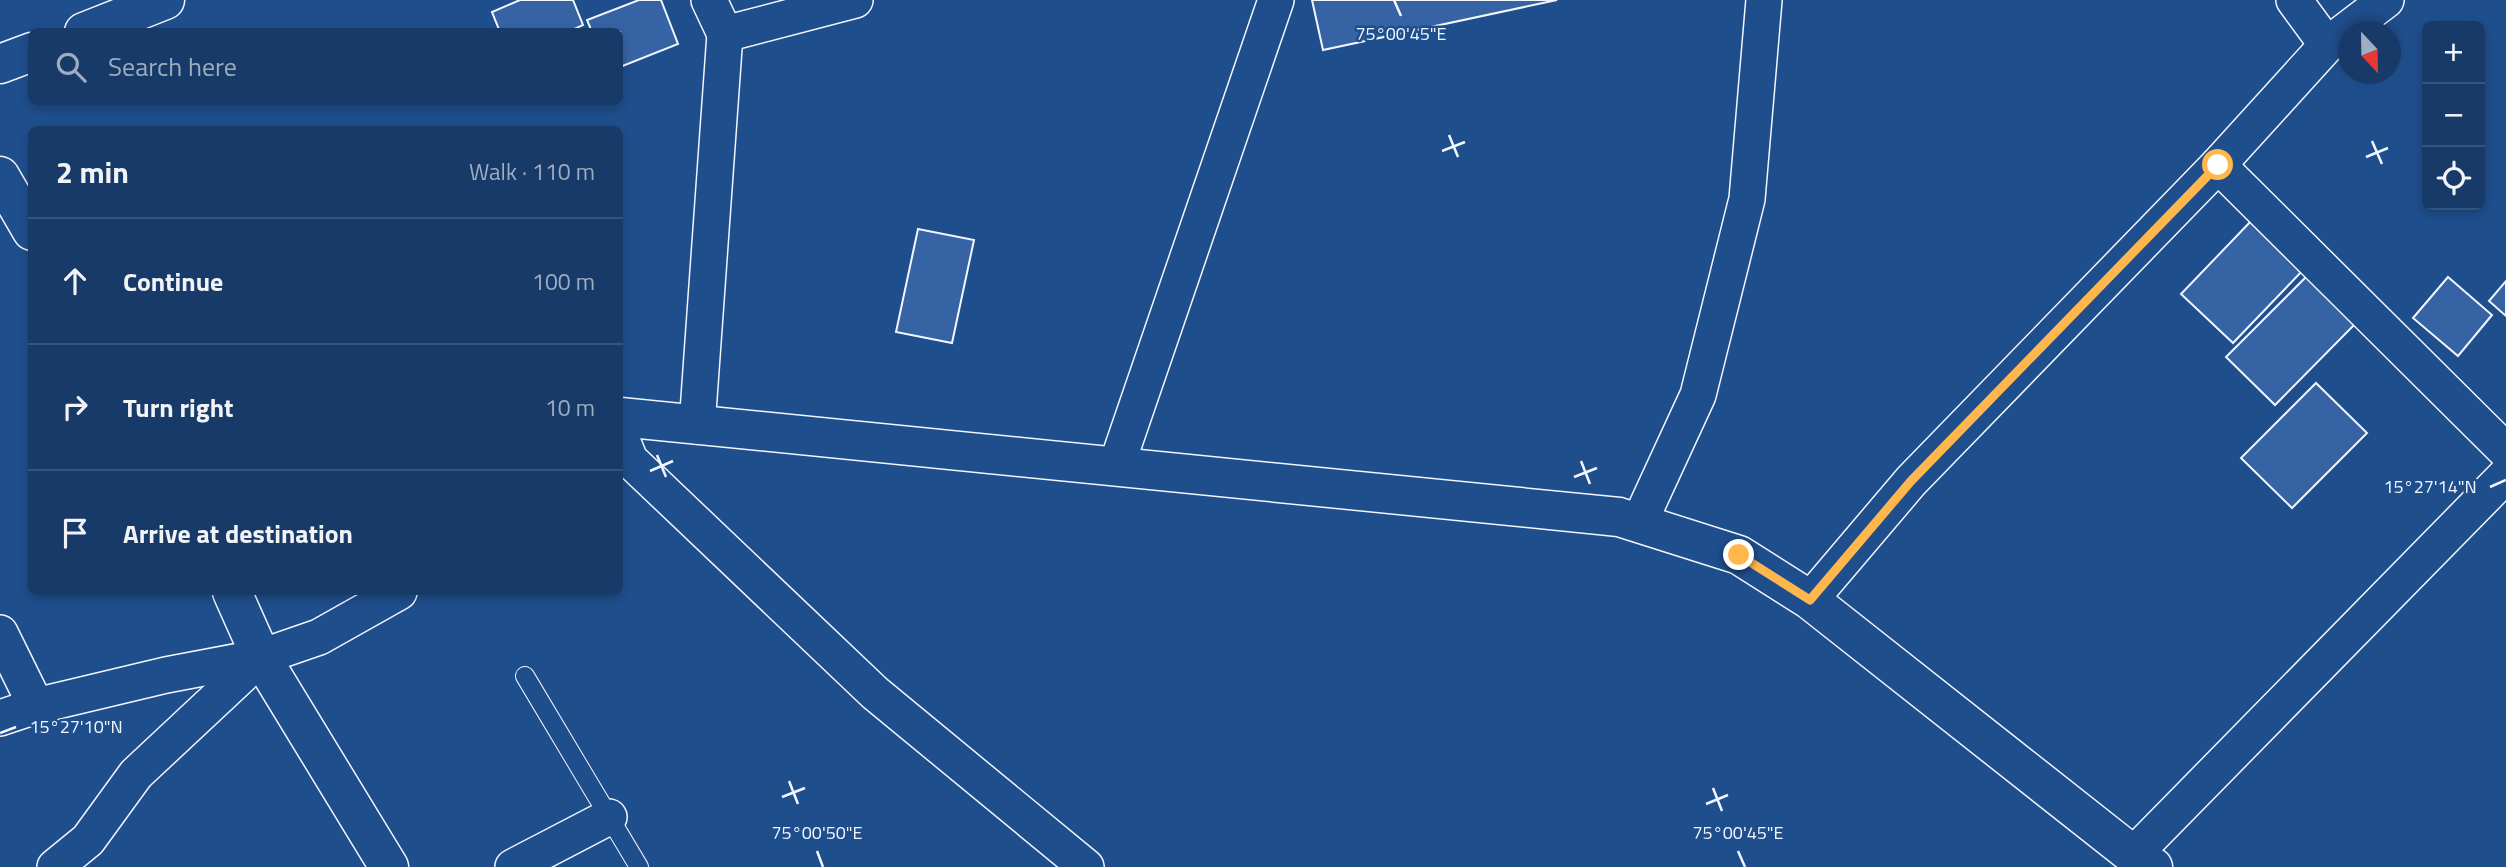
<!DOCTYPE html>
<html lang="en">
<head>
<meta charset="utf-8">
<style>
  :root { --surface:#173a69; --page:#20416f; --text:#f1f3f6; --muted:#9eadc0; --line:#36547d }
  body { margin:0; font-family:"Titillium Web",sans-serif; background:var(--page); color:var(--text) }
  .controls { position:absolute; right:21px; top:21px; display:grid; overflow:hidden; border-radius:10px; box-shadow:0 4px 10px #0003 }
  .controls button { width:63px; height:63px; display:grid; place-items:center; padding:0; border:0; border-bottom:2px solid var(--line); background:var(--surface); color:var(--text); font:35px sans-serif }
  .compass { position:absolute; left:2338px; top:21px; width:63px; height:63px; border-radius:50%; background:var(--surface); box-shadow:0 4px 10px #0003; rotate:158deg }
  .stop { position:absolute; width:21px; height:21px; margin:-16px; border:5px solid #ffb74d; border-radius:50%; background:#fff }
  .stop.end { background:#ffb74d; border-color:#fff; box-shadow:0 2px 7px #0008 }
  .list { margin:0; padding:0; list-style:none }
  h2 { display:flex; justify-content:space-between; align-items:center; height:91px; margin:0; padding:0 28px; font-size:30px }
  h2 small { font-size:23px; font-weight:400; color:var(--muted) }
  .list li { display:grid; grid-template-columns:46px 1fr auto; gap:21px; align-items:center; box-sizing:border-box; height:126px; padding:0 28px; border-top:2px solid var(--line) }
  .list b { display:block; font-size:26px; white-space:nowrap }
  .list em { font-size:23px; font-style:normal; color:var(--muted) }
  .icon { flex:none; width:38px; height:38px; fill:none; stroke:currentColor; stroke-width:2; stroke-linecap:round; stroke-linejoin:round }
  .map { position:relative; flex:none; width:2506px; height:867px; overflow:hidden }
  .search { position:absolute; background:var(--surface); box-shadow:0 4px 10px #0003; left:28px; top:28px; width:595px; height:77px; display:flex; align-items:center; gap:18px; box-sizing:border-box; padding:0 24px; border-radius:10px; color:var(--muted); font-size:26px }
  .panel { position:absolute; background:var(--surface); box-shadow:0 4px 10px #0003; left:28px; top:126px; width:595px; height:469px; border-radius:10px }
  .map>svg:first-child { display:block }
  .building { fill:#3563a3; stroke:#f2f6ff; stroke-width:2 }
  .lines { fill:none; stroke-linecap:round; stroke-linejoin:round }
  .service-casing { stroke:#f2f6ff; stroke-width:20 }
  .minor-casing { stroke:#f2f6ff; stroke-width:38 }
  .tertiary-casing { stroke:#f2f6ff; stroke-width:41 }
  .service { stroke:#1f4e8c; stroke-width:18 }
  .minor { stroke:#1f4e8c; stroke-width:35 }
  .tertiary { stroke:#1f4e8c; stroke-width:38 }
  .route { stroke:#ffb74d; stroke-width:9 }
  .ticks { fill:none; stroke:#f2f6ff; stroke-width:2.5 }
  .ticks-label { font-size:18px; text-anchor:middle; fill:#f2f6ff; stroke:#1f4e8c; stroke-width:5; stroke-linejoin:round; paint-order:stroke }
</style>
</head>
<body>
<div class="map">
<svg width="2506" height="867" viewBox="0 0 2506 867">
  <rect width="100%" height="100%" fill="#1f4e8c"/>
  <g class="building">
    <path d="M520,0h53l10,25 -15,7h-68l-8,-20z"/>
    <path d="M639,0h22l17,44 -58,23v-35h-28l-5,-12z"/>
    <path d="M1312,0h245l-234,50z"/>
    <path d="M2253,219l52,49 -72,75 -52,-49z"/>
    <path d="M918,229l56,11 -22,103 -56,-11z"/>
    <path d="M2310,273l48,48 -83,84 -49,-48z"/>
    <path d="M2448,277l44,38 -34,41 -45,-38z"/>
    <path d="M2506,281v35l-17,-15z"/>
    <path d="M2316,383l51,50 -75,75 -51,-50z"/>
  </g>
  <g class="lines">
    <g class="service-casing">
      <path id="service" d="M525,676l114,191"/>
    </g>
    <g class="minor-casing">
      <g id="minor">
        <path d="M709,0l16,34 130,-34"/>
        <path d="M2294,0l33,45"/>
        <path d="M2218,165l288,286"/>
        <path d="M697,426l28,-392"/>
        <path d="M620,435l10,25 245,233 211,174"/>
        <path d="M1116,467l160,-467"/>
        <path d="M1639,523l59,-128 49,-196 17,-199"/>
        <path d="M1810,600l101,-119 307,-316 109,-120 59,-45"/>
        <path d="M0,633l36,73 130,-31 95,-18 58,-20 80,-45"/>
        <path d="M0,718l36,-12"/>
        <path d="M2133,855l373,-380"/>
        <path d="M55,867l33,-27 48,-66 125,-117"/>
        <path d="M513,867l96,-50"/>
      </g>
    </g>
    <g class="tertiary-casing">
      <g id="tertiary">
        <path d="M84,32l81,-32"/>
        <path d="M0,64l32,-12"/>
        <path d="M0,176l32,55"/>
        <path d="M620,417l999,100 120,38 71,45 323,255 20,12"/>
        <path d="M232,592l29,65 128,210"/>
      </g>
    </g>
    <use href="#service" class="service"/>
    <use href="#minor" class="minor"/>
    <use href="#tertiary" class="tertiary"/>
  </g>
  <g class="lines">
    <path class="route" d="M1739,555l71,45 101,-119 307,-316"/>
  </g>
  <path class="ticks" d="M1394,0l7,16M1449,135l9,22M2372,141l10,23M1442,151l23,-9M2366,157l22,-9M657,455l9,22M1581,461l9,23M650,471l23,-10M1574,477l23,-9M2490,487l16,-7M0,733l16,-6M789,781l9,23M1713,788l9,23M782,797l23,-9M1706,804l22,-9M817,851l6,16M1738,851l7,16"/>
  <g class="ticks-label">
    <text x="1401" y="40">75°00'45"E</text>
    <text x="2430" y="493">15°27'14"N</text>
    <text x="76" y="733">15°27'10"N</text>
    <text x="817" y="839">75°00'50"E</text>
    <text x="1738" y="839">75°00'45"E</text>
  </g>
</svg>
<div class="controls">
<button>+</button>
<button>−</button>
<button><svg class="icon" aria-label="locate" viewBox="0 0 24 24"><circle cx="12" cy="12" r="6"/><path d="M12 2v4M12 18v4M2 12h4M18 12h4"/></svg></button>
</div>
<svg class="compass" viewBox="-18 -18 36 36"><path d="M0-13l5 13h-10z" fill="#e53935"/><path d="M0 13l5-13h-10z" fill="#9eadc0"/></svg>
<div class="stop" style="left:2218px;top:165px"></div>
<div class="stop end" style="left:1739px;top:555px"></div>
<div class="search"><svg class="icon" aria-label="search" viewBox="0 0 24 24"><circle cx="10" cy="10" r="6"/><path d="M15 15l6 6"/></svg>Search here</div>
<section class="panel">
<h2>2 min<small>Walk · 110 m</small></h2>
<ul class="list">
<li><svg class="icon" aria-label="ahead" viewBox="0 0 24 24"><path d="M12 20V5M6 11l6-6 6 6"/></svg><div><b>Continue</b></div><em>100 m</em></li>
<li><svg class="icon" aria-label="right" viewBox="0 0 24 24"><path d="M7 20v-9h11M14 6l5 5-5 5"/></svg><div><b>Turn right</b></div><em>10 m</em></li>
<li><svg class="icon" aria-label="arrive" viewBox="0 0 24 24"><path d="M6 21V4h12l-3 4 3 4H6"/></svg><div><b>Arrive at destination</b></div></li>
</ul>
</section>
</div>
</body>
</html>
